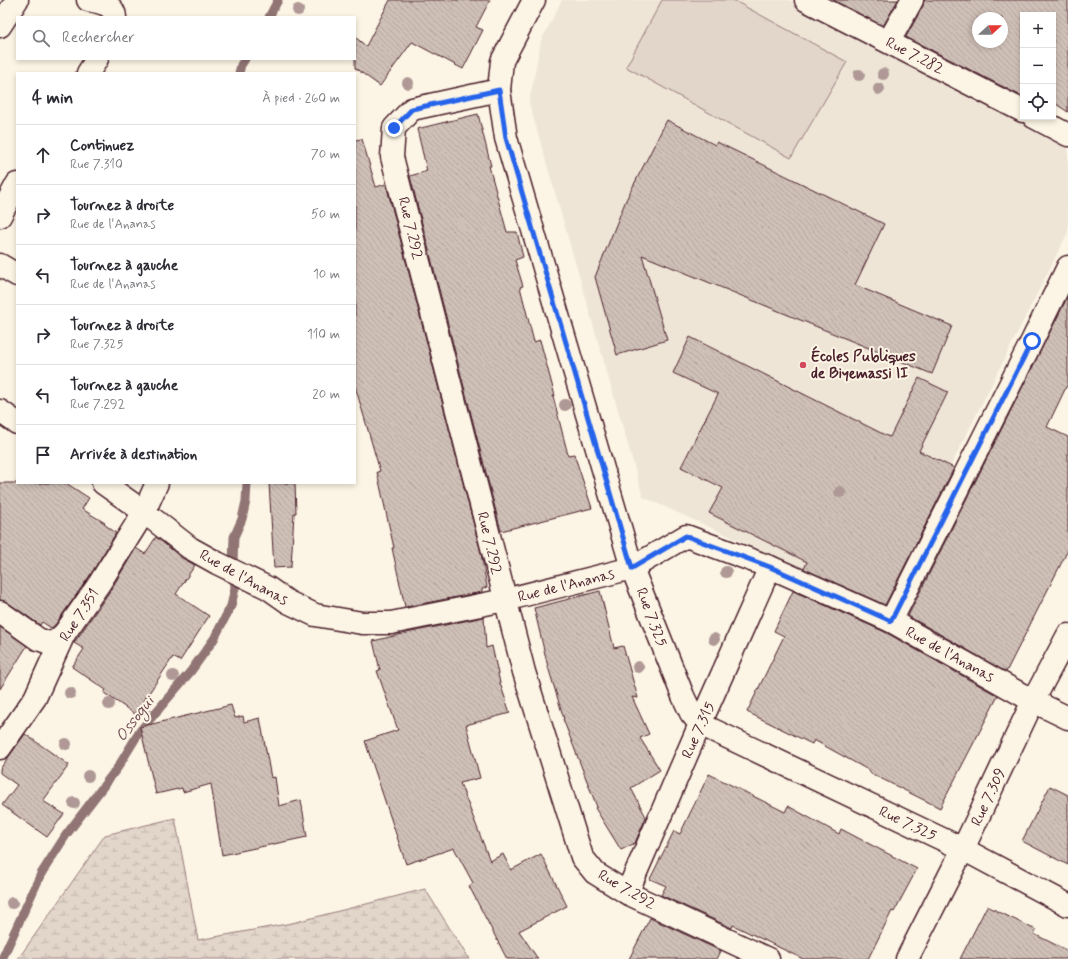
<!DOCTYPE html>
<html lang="fr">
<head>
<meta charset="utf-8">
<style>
  :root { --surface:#fff; --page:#f7f7f7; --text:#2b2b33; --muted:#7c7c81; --line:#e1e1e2 }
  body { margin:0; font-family:Mynerve,sans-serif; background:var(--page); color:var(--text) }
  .controls { position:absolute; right:12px; top:12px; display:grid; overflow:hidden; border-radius:0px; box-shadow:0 2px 6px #0003 }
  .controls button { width:36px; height:36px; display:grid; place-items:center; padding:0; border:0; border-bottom:1px solid var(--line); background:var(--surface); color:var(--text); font:20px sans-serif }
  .compass { position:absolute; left:972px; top:12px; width:36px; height:36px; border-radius:50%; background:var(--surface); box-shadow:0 2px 6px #0003; rotate:69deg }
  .stop { position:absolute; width:12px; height:12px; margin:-9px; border:3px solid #2563eb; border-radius:50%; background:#fff }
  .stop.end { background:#2563eb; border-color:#fff; box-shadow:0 1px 4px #0008 }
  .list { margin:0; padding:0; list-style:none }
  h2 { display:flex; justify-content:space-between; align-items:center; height:52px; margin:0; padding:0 16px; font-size:17px }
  h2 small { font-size:13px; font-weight:400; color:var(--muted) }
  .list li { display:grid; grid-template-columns:26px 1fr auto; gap:12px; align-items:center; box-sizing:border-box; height:60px; padding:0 16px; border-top:1px solid var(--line) }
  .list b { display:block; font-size:15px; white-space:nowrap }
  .list p { margin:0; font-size:13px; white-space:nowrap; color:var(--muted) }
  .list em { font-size:13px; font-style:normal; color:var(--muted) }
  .icon { flex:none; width:22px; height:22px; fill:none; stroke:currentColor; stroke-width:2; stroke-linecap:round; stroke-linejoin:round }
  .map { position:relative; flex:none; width:1068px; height:959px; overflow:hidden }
  .search { position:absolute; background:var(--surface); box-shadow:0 2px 6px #0003; left:16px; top:16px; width:340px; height:44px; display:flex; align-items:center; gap:10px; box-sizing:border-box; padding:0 14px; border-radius:0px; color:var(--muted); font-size:15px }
  .panel { position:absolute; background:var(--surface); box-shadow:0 2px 6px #0003; left:16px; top:72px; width:340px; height:412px; border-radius:0px }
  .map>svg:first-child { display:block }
  .built { fill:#eee5d7 }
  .wetland { fill:url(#wetland-marsh); stroke:#967a7a }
  .garden { fill:#e2d5ca; stroke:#967a7a }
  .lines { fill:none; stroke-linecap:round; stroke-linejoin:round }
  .stream { stroke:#917474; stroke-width:9 }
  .building { fill:url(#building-back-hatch); stroke:#4a1f2b; fill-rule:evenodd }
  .minor-casing { stroke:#4a1f2b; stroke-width:25 }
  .minor { stroke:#fcf5e5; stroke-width:22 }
  .tree { fill:#af9895 }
  .route { stroke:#2563eb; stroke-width:5 }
  .poi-dot { fill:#d1495b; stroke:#fcf5e5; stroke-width:1.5 }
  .labels { text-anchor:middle; stroke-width:4; stroke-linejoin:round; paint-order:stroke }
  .street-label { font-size:15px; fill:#4a1f2b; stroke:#fcf5e5 }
  .poi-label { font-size:15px; font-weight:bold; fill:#4a1f2b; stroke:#fcf5e5; text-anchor:start }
  .water-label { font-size:16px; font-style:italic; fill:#6d4950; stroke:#fcf5e5 }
</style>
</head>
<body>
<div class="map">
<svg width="1068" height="959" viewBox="0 0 1068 959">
  <defs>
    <pattern id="wetland-marsh" width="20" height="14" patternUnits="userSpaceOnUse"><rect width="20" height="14" fill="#e2d5ca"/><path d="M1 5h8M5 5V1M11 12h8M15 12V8" fill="none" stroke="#c3b6ae"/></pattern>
    <pattern id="building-back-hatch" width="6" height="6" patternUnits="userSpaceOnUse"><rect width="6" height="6" fill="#cfc0b7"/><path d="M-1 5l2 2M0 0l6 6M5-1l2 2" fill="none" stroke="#b3a59e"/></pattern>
  </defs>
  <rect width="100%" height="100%" fill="#fcf5e5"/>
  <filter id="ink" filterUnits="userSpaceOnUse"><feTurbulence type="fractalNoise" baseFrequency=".025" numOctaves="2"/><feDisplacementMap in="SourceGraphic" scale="8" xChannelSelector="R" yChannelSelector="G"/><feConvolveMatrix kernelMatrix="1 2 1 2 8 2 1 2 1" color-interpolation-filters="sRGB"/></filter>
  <g filter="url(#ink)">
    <path class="built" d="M562,0h227l279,145v87l-187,373 -238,-108 -114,-394 12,-62z"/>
    <path class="wetland" d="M175,818l23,122 94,-17 133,-34 44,70h-451l87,-124z"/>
    <path class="garden" d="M662,0h71l114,62 -56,96 -165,-91z"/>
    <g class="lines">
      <g class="stream">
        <path d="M269,17l9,-17"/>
        <path d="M239,73l2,-8 4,-6"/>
        <path d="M2,959l39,-85 25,-39 52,-68 22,-36 51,-60 23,-32 17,-33 4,-18 -2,-26 1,-25 8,-18 4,-18 1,-18"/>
      </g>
    </g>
    <g class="building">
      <path d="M390,0h100l-14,27 7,3 -20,39 -51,-27 -32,44 -25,-18v-31l11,9z"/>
      <path d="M833,0h65l-15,26z"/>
      <path d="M924,0h144v112l-12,-8 -3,7v-96h-30v82l-117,-60 17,-31zM978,18h24v24h-24z"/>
      <path d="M478,114l13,52h-2l18,66h10l6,25 -8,3 8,26 -3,1 14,55 6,-2 15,56h-2l15,59 6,-1 18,54 -91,23 -91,-355 17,-5 -10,-42z"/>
      <path d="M667,120l48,25 2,-3 167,82 -29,61 97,41 -20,48 -290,-119 25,85 -50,15 -22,-78 31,-77z"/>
      <path d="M362,139l14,48 10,-3 95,369 6,34 -5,2v3l-77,15 -13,-59h2l-17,-76 3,-1 -25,-85v-246z"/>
      <path d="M1068,296v87l-21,44 21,10v113l-62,122 -98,-56z"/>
      <path d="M690,337l197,99 3,1 29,-59 29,14 -29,59 35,17 -69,137 -81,-36 3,-7 -98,-49 14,-25 -42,-21 37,-73 -45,-21z"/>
      <path d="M0,483h66l23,15 -7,11 23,14 -1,1 12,9 -27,44 -34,48 -4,3 -9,-6 -2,3 -33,-23 -7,-2z"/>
      <path d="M269,483h26l1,30h-2l-3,54 -17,1z"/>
      <path d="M156,537l26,21 13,7 -19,29 33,22 -29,45 -7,-4 -38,57 -31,-21 2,-3 -34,-23 12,-18 -10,-6 36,-52 26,-43 9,6z"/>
      <path d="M600,591l14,57 9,-2 15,52 -6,-1 17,37 -9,4 20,32 -29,18 15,29 -11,26 -14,7 -26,-42 2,-1 -34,-88h1l-16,-52 -14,-59z"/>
      <path d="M793,591l92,41 113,64 -58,112 -70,-35v-2l-56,-31 -2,4 -65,-32 37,-76 -10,-5z"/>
      <path d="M484,617l2,31 6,-2 8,37 10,30 -44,12 14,53 -20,5 30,78 13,-7 8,16 30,-16 26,52 -48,25 19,28h-31l-38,-73 4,-3 -19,-35 -48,16 -41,-123 33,-11 -21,-59 3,-1 -7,-29 38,-9z"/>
      <path d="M0,627l27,19 -27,43z"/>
      <path d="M231,705l4,13 8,-2 1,6 16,-4 11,60 4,-1 4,29 22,-6 6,37 -85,18 -11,-71 -28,8 -1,-4 -26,6 -16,-67z"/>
      <path d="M25,734l44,31 -26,36 21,13 -17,23 -45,-32 15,-20 -17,-12v-4z"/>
      <path d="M709,774l76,38 3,-6 51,28 2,-5 76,40 -23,43 -2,-1 -24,48h-65l-70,-34 -1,3 -71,-33 5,-9 -16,-7 24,-48 6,3z"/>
      <path d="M1050,786l18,9v70l-46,-24z"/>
      <path d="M987,906l49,24 -2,4 34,17v8h-108z"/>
      <path d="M650,918l71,33 -4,8h-88z"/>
    </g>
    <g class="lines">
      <g class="minor-casing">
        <g id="minor">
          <path d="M88,0c11,2 26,4 27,17"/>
          <path d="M534,0l-32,61 -3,29 7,48 126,430 51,128 8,17 9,11 263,125 105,56"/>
          <path d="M806,0l217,111"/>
          <path d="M0,26l17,-26"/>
          <path d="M889,41l23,-41"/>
          <path d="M88,73l9,-14"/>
          <path d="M499,90l-87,19 -18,19 -2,29 132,515 58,185 13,16 32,20 141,66"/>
          <path d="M1034,117l34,18"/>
          <path d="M0,216l17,-32"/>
          <path d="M0,265l17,10"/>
          <path d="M0,411l17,12"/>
          <path d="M103,483l41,29 46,36 27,15 51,25 20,14 27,13 47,8h29l114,-23 127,-32 54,-32 84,31 121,54 142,80 35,17"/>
          <path d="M0,612l38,27 14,5 12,-10"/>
          <path d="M891,621l141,-280 36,-74"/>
          <path d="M0,748l35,-50 29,-64 35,-50 45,-72 13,-29"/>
          <path d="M627,893l73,-169 70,-157"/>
          <path d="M907,959l56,-110 70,-148 35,-66"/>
        </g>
      </g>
      <use href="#minor" class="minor"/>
    </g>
    <g class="tree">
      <circle cx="298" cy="10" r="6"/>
      <circle cx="883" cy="74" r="6"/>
      <circle cx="859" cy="75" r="6"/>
      <circle cx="408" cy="83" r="6"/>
      <circle cx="879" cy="89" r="6"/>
      <circle cx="565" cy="405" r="6"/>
      <circle cx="840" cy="492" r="6"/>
      <circle cx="726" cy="572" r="6"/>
      <circle cx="714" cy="639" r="6"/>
      <circle cx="638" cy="667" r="6"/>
      <circle cx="173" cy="676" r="6"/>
      <circle cx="70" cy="693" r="6"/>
      <circle cx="109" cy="704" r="6"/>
      <circle cx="144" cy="709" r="6"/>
      <circle cx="66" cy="744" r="6"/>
      <circle cx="88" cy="776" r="6"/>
      <circle cx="74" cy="803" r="6"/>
      <circle cx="12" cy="903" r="6"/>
    </g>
  </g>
  <g class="lines" filter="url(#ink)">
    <path class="route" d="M394,128l18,-19 87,-19 7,48 126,430 54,-32 84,31 121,54 141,-280"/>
  </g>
  <circle class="poi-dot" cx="803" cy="365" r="4"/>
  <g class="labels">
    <g class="street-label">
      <text transform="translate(915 55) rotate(27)" y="5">Rue 7.282</text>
      <text transform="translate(411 228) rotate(76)" y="5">Rue 7.292</text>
      <text transform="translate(490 543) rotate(76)" y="5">Rue 7.292</text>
      <text transform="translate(244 577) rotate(29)" y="5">Rue de l'Ananas</text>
      <text transform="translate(566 585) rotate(-14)" y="5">Rue de l'Ananas</text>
      <text transform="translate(79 615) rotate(-57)" y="5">Rue 7.351</text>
      <text transform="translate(652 617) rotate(69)" y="5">Rue 7.325</text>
      <text transform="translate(950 654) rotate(29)" y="5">Rue de l'Ananas</text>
      <text transform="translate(698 730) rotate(-66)" y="5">Rue 7.315</text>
      <text transform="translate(988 797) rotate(-65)" y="5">Rue 7.309</text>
      <text transform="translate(908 823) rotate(25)" y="5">Rue 7.325</text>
      <text transform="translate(627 889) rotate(30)" y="5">Rue 7.292</text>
    </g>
    <g class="poi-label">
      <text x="811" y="361">Écoles Publiques<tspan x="811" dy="17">de Biyemassi II</tspan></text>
    </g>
    <g class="water-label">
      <text transform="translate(134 718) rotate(-53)" y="6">Ossogui</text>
    </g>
  </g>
</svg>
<div class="controls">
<button>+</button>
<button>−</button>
<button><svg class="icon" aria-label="locate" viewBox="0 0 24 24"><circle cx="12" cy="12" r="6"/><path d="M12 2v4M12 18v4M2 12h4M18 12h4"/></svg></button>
</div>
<svg class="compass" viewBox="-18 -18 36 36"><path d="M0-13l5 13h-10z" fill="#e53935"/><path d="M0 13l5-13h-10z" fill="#7c7c81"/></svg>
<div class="stop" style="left:1032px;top:341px"></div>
<div class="stop end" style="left:394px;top:128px"></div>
<div class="search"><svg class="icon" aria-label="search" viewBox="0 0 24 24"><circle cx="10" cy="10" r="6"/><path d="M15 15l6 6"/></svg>Rechercher</div>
<section class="panel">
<h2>4 min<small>À pied · 260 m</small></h2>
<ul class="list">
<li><svg class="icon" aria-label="ahead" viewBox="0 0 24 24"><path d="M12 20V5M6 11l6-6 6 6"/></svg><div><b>Continuez</b><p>Rue 7.310</p></div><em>70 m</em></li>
<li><svg class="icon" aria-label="right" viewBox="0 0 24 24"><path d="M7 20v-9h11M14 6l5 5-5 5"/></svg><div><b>Tournez à droite</b><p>Rue de l'Ananas</p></div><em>50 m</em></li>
<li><svg class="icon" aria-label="left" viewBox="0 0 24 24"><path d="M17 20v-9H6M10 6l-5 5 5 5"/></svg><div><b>Tournez à gauche</b><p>Rue de l'Ananas</p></div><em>10 m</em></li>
<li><svg class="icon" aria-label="right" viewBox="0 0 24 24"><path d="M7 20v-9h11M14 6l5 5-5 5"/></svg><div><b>Tournez à droite</b><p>Rue 7.325</p></div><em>110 m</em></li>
<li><svg class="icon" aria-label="left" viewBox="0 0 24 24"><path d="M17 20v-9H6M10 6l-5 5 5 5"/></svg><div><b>Tournez à gauche</b><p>Rue 7.292</p></div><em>20 m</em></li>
<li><svg class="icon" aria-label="arrive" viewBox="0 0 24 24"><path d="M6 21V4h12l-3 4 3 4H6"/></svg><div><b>Arrivée à destination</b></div></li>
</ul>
</section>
</div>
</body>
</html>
